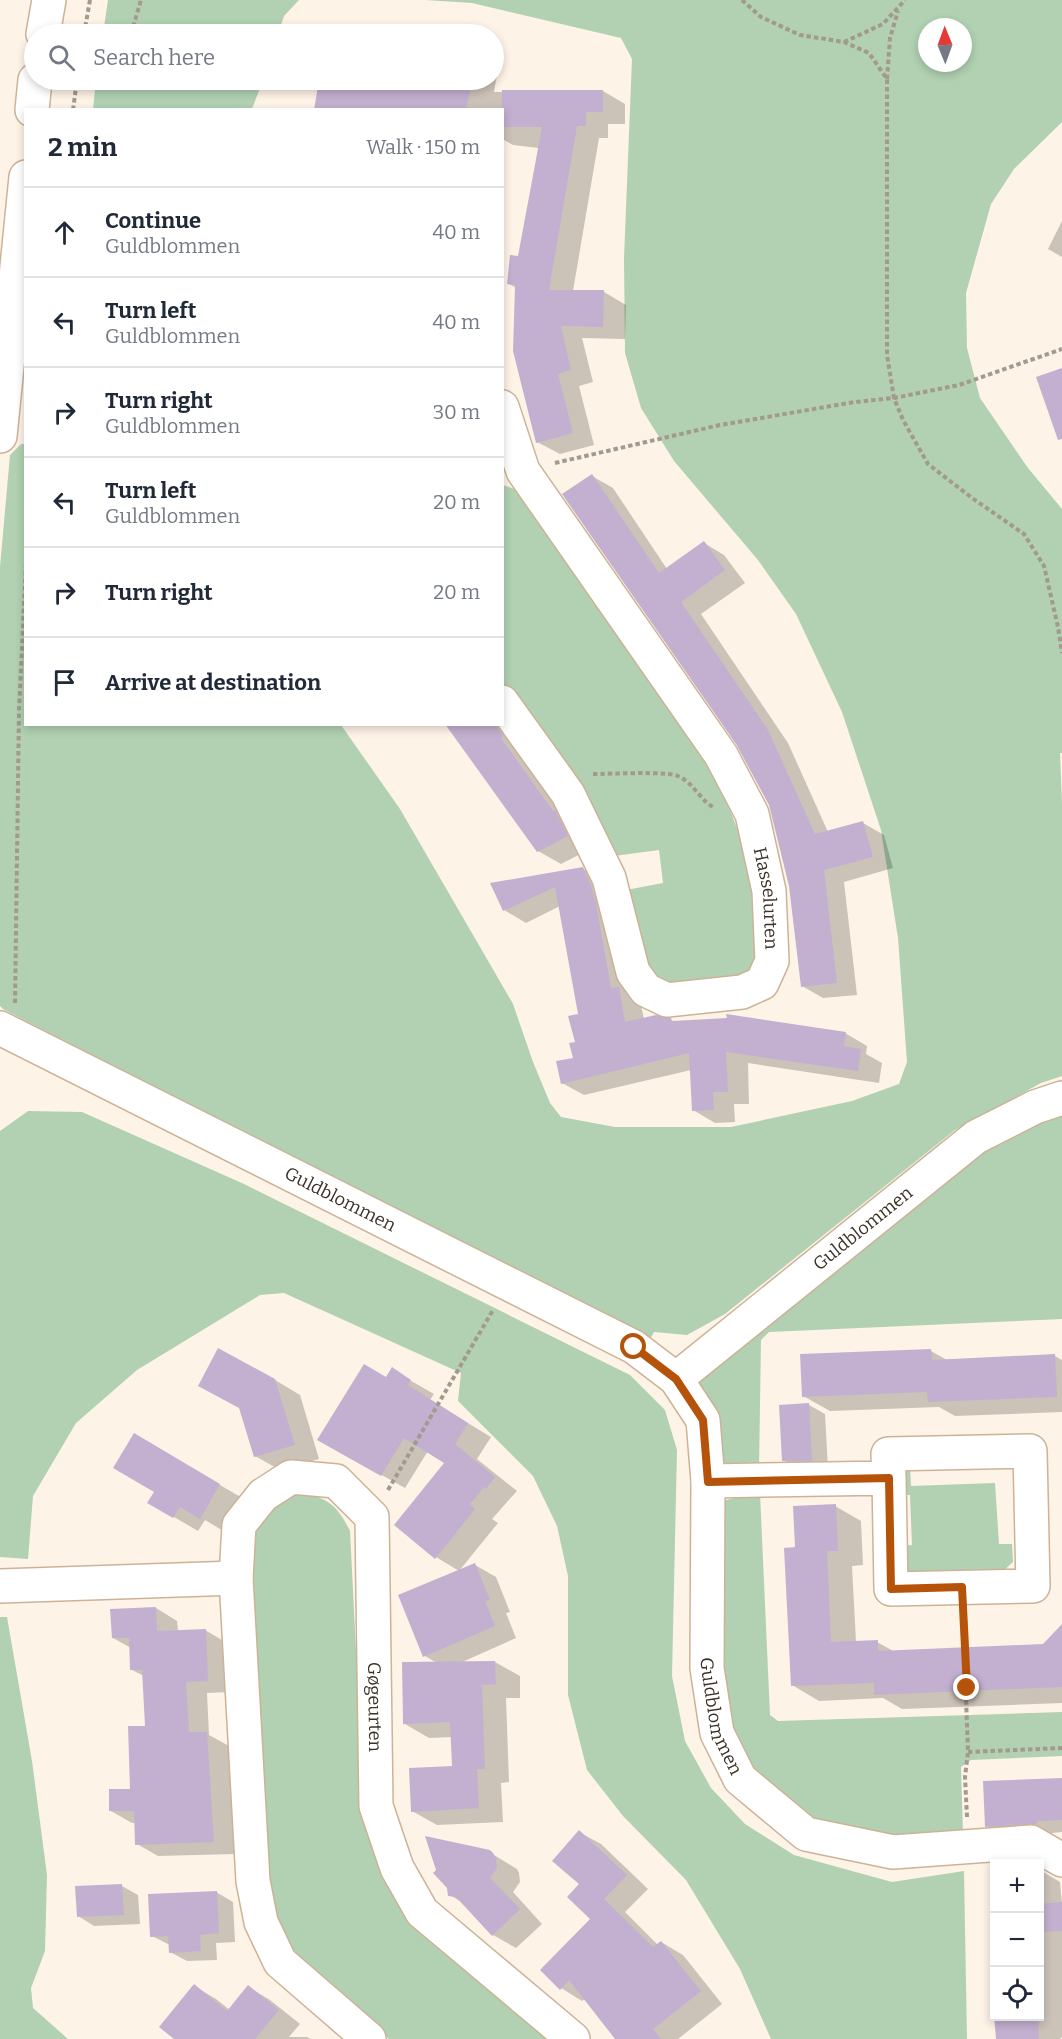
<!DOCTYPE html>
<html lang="en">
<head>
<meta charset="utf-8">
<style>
  :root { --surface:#fff; --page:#f6f6f7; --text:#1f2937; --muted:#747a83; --line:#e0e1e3 }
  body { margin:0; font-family:Bitter,serif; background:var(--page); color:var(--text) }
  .controls { position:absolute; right:18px; bottom:18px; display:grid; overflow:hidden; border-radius:0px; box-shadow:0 3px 9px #0003 }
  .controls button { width:54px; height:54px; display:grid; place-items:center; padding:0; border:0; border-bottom:2px solid var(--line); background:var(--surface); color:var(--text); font:30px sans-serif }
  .compass { position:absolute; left:918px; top:18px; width:54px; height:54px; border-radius:50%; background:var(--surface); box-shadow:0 3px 9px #0003; rotate:359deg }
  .stop { position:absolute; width:18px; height:18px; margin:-14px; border:4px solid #b45309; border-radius:50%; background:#fff }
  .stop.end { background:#b45309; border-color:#fff; box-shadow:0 2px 6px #0008 }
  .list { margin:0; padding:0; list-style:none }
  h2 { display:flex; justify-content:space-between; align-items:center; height:78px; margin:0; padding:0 24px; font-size:26px }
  h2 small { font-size:20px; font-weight:400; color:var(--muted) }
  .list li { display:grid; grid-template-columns:39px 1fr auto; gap:18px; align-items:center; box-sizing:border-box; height:90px; padding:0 24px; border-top:2px solid var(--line) }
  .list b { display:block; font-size:22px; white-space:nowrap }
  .list p { margin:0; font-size:20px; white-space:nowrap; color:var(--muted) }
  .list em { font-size:20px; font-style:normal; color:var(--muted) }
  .icon { flex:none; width:33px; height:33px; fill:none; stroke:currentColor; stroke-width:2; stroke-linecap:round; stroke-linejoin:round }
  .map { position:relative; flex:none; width:1062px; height:2039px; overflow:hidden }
  .search { position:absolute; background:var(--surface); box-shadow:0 3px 9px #0003; left:24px; top:24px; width:480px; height:66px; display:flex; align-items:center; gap:15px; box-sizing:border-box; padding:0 21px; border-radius:33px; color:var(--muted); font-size:22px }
  .panel { position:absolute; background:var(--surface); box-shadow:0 3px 9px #0003; left:24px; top:108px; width:480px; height:618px; border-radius:0px }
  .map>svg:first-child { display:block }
  .green { fill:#b1d1b2; fill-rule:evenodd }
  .shadow { fill:#0003 }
  .building { fill:#c3b0d0 }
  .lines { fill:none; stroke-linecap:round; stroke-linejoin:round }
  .minor-casing { stroke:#ccb397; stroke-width:36 }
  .path { stroke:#a3998d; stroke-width:4; stroke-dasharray:4.5 3; stroke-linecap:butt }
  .minor { stroke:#fff; stroke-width:33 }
  .route { stroke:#b45309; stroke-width:8 }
  .labels { text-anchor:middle; stroke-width:6; stroke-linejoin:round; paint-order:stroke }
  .street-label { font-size:18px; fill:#3b3126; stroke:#fff }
</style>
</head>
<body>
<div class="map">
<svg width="1062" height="2039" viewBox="0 0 1062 2039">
  <rect width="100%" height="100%" fill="#fef3e7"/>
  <g class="green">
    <path d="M108,0h191l-15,16 -6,18h-175z"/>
    <path d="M425,0h637v122l-48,47 -23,35 -25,89 1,55 13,50 48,70 34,41v244h-2l2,50v273l-21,7 -86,47 -230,184 -38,21 -33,-3 -6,11 -645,-334 -3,-3v-439l10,-112 11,-11h4l1,280 315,1 59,84 113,195 20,58 17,41 11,14 54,10h116l121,-26 47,-17 8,-22 -9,-124 -17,-108 -39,-118 -46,-98 -38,-54 -84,-99 -33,-53 -16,-55 -1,-95 8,-199 -11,-21 -149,-35zM927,27h36v36h-36z"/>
    <path d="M96,80h167l-11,29h-159z"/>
    <path d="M503,485l18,6 170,241 36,70 22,58 10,40 -2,66 -17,15 -65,6 -23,-12 -13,-26 -13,-59 37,-7 -4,-33 -45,6 -111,-170z"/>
    <path d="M1062,1108v211l-293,13 -8,8 -2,128h-28l-14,-12 -21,-72 248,-214z"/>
    <path d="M28,1111l54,1 162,72 386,191 35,35 12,40 -5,226 13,65 26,47 34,36 49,31 98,27 72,-11 3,168h-196l-31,-70 -54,-89 -63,-64 -36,-46 -19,-75v-119l-11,-50 -24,-50 -75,-75 3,-28 -177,-80 -24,2 -123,75 -61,53 -43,73 -5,63 -28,-2v-426z"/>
    <path d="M910,1467l1,19 84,-3 4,61h13l1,18 -13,12 -85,3 -14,-13 -1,-18 12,-1 -2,-50h-12l1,-18z"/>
    <path d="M301,1492c28,7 36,13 49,39l14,279 39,99 26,32 121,98h-161l-77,-62 -20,-25 -27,-59 -20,-343 19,-46 16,-10z"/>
    <path d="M760,1493l10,222 8,6 284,-9v44l-91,4 -10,7 2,66 -74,2 -66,-8 -78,-61 -22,-40 -2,-225z"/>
    <path d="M0,1617h7l25,144 15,114 -2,76 -14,37 2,20 35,31h-68z"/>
  </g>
  <g class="shadow">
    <path d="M446,28l20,4 5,2h-26z"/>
    <path d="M494,61l5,3 -5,28 109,-1 22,13v20h-17v14h-9l-26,153 31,1 22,13 -1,34 -43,-1 11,44 -14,4 15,59 -34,9 -23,-12 -21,-154 -8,-5 11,-25 20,-110 -26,-3 -11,-6v-29h-187l6,-30h97l17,6 2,-6h57z"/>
    <path d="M1062,221v36l-14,-8z"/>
    <path d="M592,476l21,12 54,81 37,-26 20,12 21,28 -44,31 87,129 40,89 35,-9 21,12 9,33 -49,14 13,113 -34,3 -21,-12 -12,-100 -18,-77z"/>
    <path d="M447,724h55l88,125 -29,15 -23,-13z"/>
    <path d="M583,869l22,12 35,120 4,18 27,1 4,2 170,11 22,13 -1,8 16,9 -3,20 -131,-20 1,41h-15l1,18 -20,1 -22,-13 -2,-40 -107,25 -22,-12 12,-24 6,-44 -20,-109 -34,17 -22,-13z"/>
    <path d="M931,1351l16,9 108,-4 7,4v52l-107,4 -16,-9 -109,4 -27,-15z"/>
    <path d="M392,1370l42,24 -4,6 61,37 -14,22 40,32 -25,28 6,4 -39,48 -23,-14 10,-95 -18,-11 -23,37 -86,-48 68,-62z"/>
    <path d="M275,1380l25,15 19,64 -39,11 -25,-14z"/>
    <path d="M809,1405l16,9 3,55 -28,1 -17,-10z"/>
    <path d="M134,1435l110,64 -19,33 -20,-12 -7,11 -48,-28 6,-11z"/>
    <path d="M835,1506l26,15 2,44 -11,1 4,76h21l18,10 149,-7 18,-19v77l-160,6 -19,-11 -64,3 -27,-16 5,-136z"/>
    <path d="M475,1565l21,12 14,35 -4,1 10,25 -56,25 35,-1 25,14v22h-14l3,84 -8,1 2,39 -66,3 -25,-14 42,-44 -2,-30 -23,1 -24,-14 32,-61 -12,-7z"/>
    <path d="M156,1608l21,13 1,10 27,-1 22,13 2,49 -22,1 2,42 20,11 6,108 -77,2 -21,-12 -1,-21h-4l-21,-12 21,-21 14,-63 -2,-51 -12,-6 -1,-22 -18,-10z"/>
    <path d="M1062,1779v53l-10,1v2l-44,3 -21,-12z"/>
    <path d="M579,1832l22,12 47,45 -23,23 33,33 3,-3 22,13 39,49 -44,35h-59l-34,-40 -3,2 -21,-13 31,-69 -11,-35z"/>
    <path d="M489,1852l28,17 2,4 1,9 -7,10 29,32 -26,24 -23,-13 -30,-32 -13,-8 -1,-8z"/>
    <path d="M1040,1870l20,12 2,22v133l-2,2h-63l-1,-23h44z"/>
    <path d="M122,1886l16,9 2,29 -46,2 -16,-10z"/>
    <path d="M216,1892l17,10 2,40 -19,1 1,17 -30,1 -17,-9v-7l-18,-9z"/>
    <path d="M194,1986l22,13 14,11 18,-23 22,13 30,24 -11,13h18l4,2h-135z"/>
  </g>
  <g class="building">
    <path d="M319,80h153l-6,30h-152z"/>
    <path d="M502,90h101v22h-17v14h-9l-28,164h55l-1,37 -42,-1 10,44 -13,4 15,59 -37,10 -23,-92 2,-66 -8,-1 3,-29 8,1 24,-129h-40z"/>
    <path d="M1062,368v71l-4,1 -22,-63z"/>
    <path d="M592,474l67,99 45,-32 21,29 -44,32 87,128 47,104 48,-13 10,36 -49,13 13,113 -36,4 -12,-101 -20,-81 -33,-61 -174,-250z"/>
    <path d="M445,724h50l8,12 -2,2 52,73 2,-1 13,26 -31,16z"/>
    <path d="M583,867l8,18 5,18 15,85 8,-1 6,35 31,-7 15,3 1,3 55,-3 -1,-4 120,18 -2,14 17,3 -3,22 -132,-19 2,40h-15l1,18 -22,1 -3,-58 -128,31 -5,-23 17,-3 -4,-15 6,-1 -7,-26 10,-2 -23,-127 -52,24 -13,-28z"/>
    <path d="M218,1348l57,31 20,66 -41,12 -15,-49 -41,-22z"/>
    <path d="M931,1349l1,11 123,-6 2,43 -129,5 -1,-10 -125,5 -2,-43z"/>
    <path d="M364,1364l22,13 6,-10 19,13 -3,5 60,38 -13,21 40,33 -9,12 -2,-2 -14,17 5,5 -40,50 -41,-34 50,-62 -40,-25 -23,38 -64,-36z"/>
    <path d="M809,1403l3,58h-30l-3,-56z"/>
    <path d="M134,1433l86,51 -20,35 -20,-12 -7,11 -26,-15 7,-11 -41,-24z"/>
    <path d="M836,1504l2,47h-11l4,91 47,-2v11l165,-7 19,-20v63l-188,8v-12l-83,3 -7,-138 11,-1 -2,-41z"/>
    <path d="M475,1563l15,37 -5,1 10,25 -72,31 -25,-62z"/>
    <path d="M156,1607l1,24 49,-2 2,52 -22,1 3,50h18l7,110 -79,3 -1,-34h-25v-22h21l-2,-63h17l-3,-56h-12l-1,-32h-17l-2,-29z"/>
    <path d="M495,1661l1,23 -14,1 3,84h-8l2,39 -68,4 -2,-44 43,-2 -2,-44 -47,2 -1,-62z"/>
    <path d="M1062,1778v42l-25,1v3l-52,3 -2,-46z"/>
    <path d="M579,1830l48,45 -23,24 49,48 8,-6 40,50 -48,38 8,10h-46l-46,-59 -9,10 -20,-20 50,-51 -23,-22 12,-13 -27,-23z"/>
    <path d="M425,1836l65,14 3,3 3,5 1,10 -7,10 30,31 -28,27 -36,-39 -8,-1 -1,-8 -14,-15 3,-3z"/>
    <path d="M122,1884l2,31 -47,2 -2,-31z"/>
    <path d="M217,1891l2,42 -19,2 1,16 -32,2 -1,-17 -18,1 -2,-43z"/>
    <path d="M1062,1902v29l-22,1v-28z"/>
    <path d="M194,1984l33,27 21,-26 31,25 -24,29h-81l-15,-12z"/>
    <path d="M994,2016h44l1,23h-43z"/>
  </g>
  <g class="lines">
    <g class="minor-casing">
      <g id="minor">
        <path d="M43,34l6,-34"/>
        <path d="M32,110l3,-30"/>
        <path id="s1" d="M502,407l21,64 198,284 31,59 17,77 3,70 -10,22 -20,9 -75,8 -21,-10 -13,-18 -24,-94 -41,-84 -66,-92"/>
        <path d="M0,436l26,-259"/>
        <path id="s2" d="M0,1028l634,319 42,32 27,41 5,61 -1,187 10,65 23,46 66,55 87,18 138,-10 31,18"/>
        <path id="s3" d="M676,1379l300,-242 59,-30 27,-9"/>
        <path d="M708,1481l181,-3 2,111 142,-3 -3,-135 -142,3 1,24"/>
        <path d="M0,1586l236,-8"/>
        <path id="s4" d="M369,2039l-89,-77 -19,-40 -8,-41 -17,-303 3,-53 24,-30 28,-18 45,4 36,36 4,289 21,62 25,44 151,127"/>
      </g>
    </g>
    <g class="path">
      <path d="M742,0l19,17 39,18 44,7 25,11 18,26v276l7,43 9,22 25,44 44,34 52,36 20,32 14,61 4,26"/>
      <path d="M84,34l6,-34"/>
      <path d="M131,34l10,-34"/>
      <path d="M844,42l39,-18 22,-24"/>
      <path d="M887,79l3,-41 8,-27"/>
      <path d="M73,110l4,-30"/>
      <path d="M555,463l165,-38 135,-23 39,-4 65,-13 103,-36"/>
      <path d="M593,774c15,0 75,-3 85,2 16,7 21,23 35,31"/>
      <path d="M15,1003l4,-294 7,-145"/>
      <path d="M388,1490l105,-180"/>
      <path d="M963,1618l5,134 -3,25 2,40"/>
      <path d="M968,1752l94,-4"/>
    </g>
    <use href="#minor" class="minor"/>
  </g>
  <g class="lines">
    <path class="route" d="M634,1347l42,32 27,41 5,62 181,-4 2,111 71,-2 5,101"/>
  </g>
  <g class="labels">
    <g class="street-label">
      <text dy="6" stroke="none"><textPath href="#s1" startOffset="566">Hasselurten</textPath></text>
      <text dy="6" stroke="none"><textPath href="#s2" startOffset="381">Guldblommen</textPath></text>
      <text dy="6" stroke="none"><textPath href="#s3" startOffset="240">Guldblommen</textPath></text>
      <text dy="6" stroke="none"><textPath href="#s4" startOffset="918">Gøgeurten</textPath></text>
      <text dy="6" stroke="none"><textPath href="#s2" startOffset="1110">Guldblommen</textPath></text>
    </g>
  </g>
</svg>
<div class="controls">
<button>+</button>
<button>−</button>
<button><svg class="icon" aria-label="locate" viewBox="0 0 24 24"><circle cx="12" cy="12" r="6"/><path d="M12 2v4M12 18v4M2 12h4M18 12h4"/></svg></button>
</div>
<svg class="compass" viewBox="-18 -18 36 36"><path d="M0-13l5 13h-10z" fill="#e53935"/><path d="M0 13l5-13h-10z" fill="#747a83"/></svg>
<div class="stop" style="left:634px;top:1347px"></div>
<div class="stop end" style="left:967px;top:1688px"></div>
<div class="search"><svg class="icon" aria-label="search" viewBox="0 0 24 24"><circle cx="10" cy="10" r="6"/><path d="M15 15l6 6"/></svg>Search here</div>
<section class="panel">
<h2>2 min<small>Walk · 150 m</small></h2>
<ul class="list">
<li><svg class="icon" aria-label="ahead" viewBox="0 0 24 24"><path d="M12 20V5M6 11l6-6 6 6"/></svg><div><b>Continue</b><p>Guldblommen</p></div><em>40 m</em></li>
<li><svg class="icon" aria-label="left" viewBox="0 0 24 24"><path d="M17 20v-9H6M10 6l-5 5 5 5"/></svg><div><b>Turn left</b><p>Guldblommen</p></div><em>40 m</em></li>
<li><svg class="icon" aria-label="right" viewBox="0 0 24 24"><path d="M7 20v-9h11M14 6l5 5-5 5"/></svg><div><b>Turn right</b><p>Guldblommen</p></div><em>30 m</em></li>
<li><svg class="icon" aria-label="left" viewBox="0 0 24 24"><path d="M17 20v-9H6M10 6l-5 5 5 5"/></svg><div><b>Turn left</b><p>Guldblommen</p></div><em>20 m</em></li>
<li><svg class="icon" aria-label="right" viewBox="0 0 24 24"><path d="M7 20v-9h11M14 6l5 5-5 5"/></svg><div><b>Turn right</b></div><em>20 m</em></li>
<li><svg class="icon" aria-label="arrive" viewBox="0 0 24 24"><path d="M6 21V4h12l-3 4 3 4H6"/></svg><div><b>Arrive at destination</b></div></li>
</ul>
</section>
</div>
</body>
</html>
